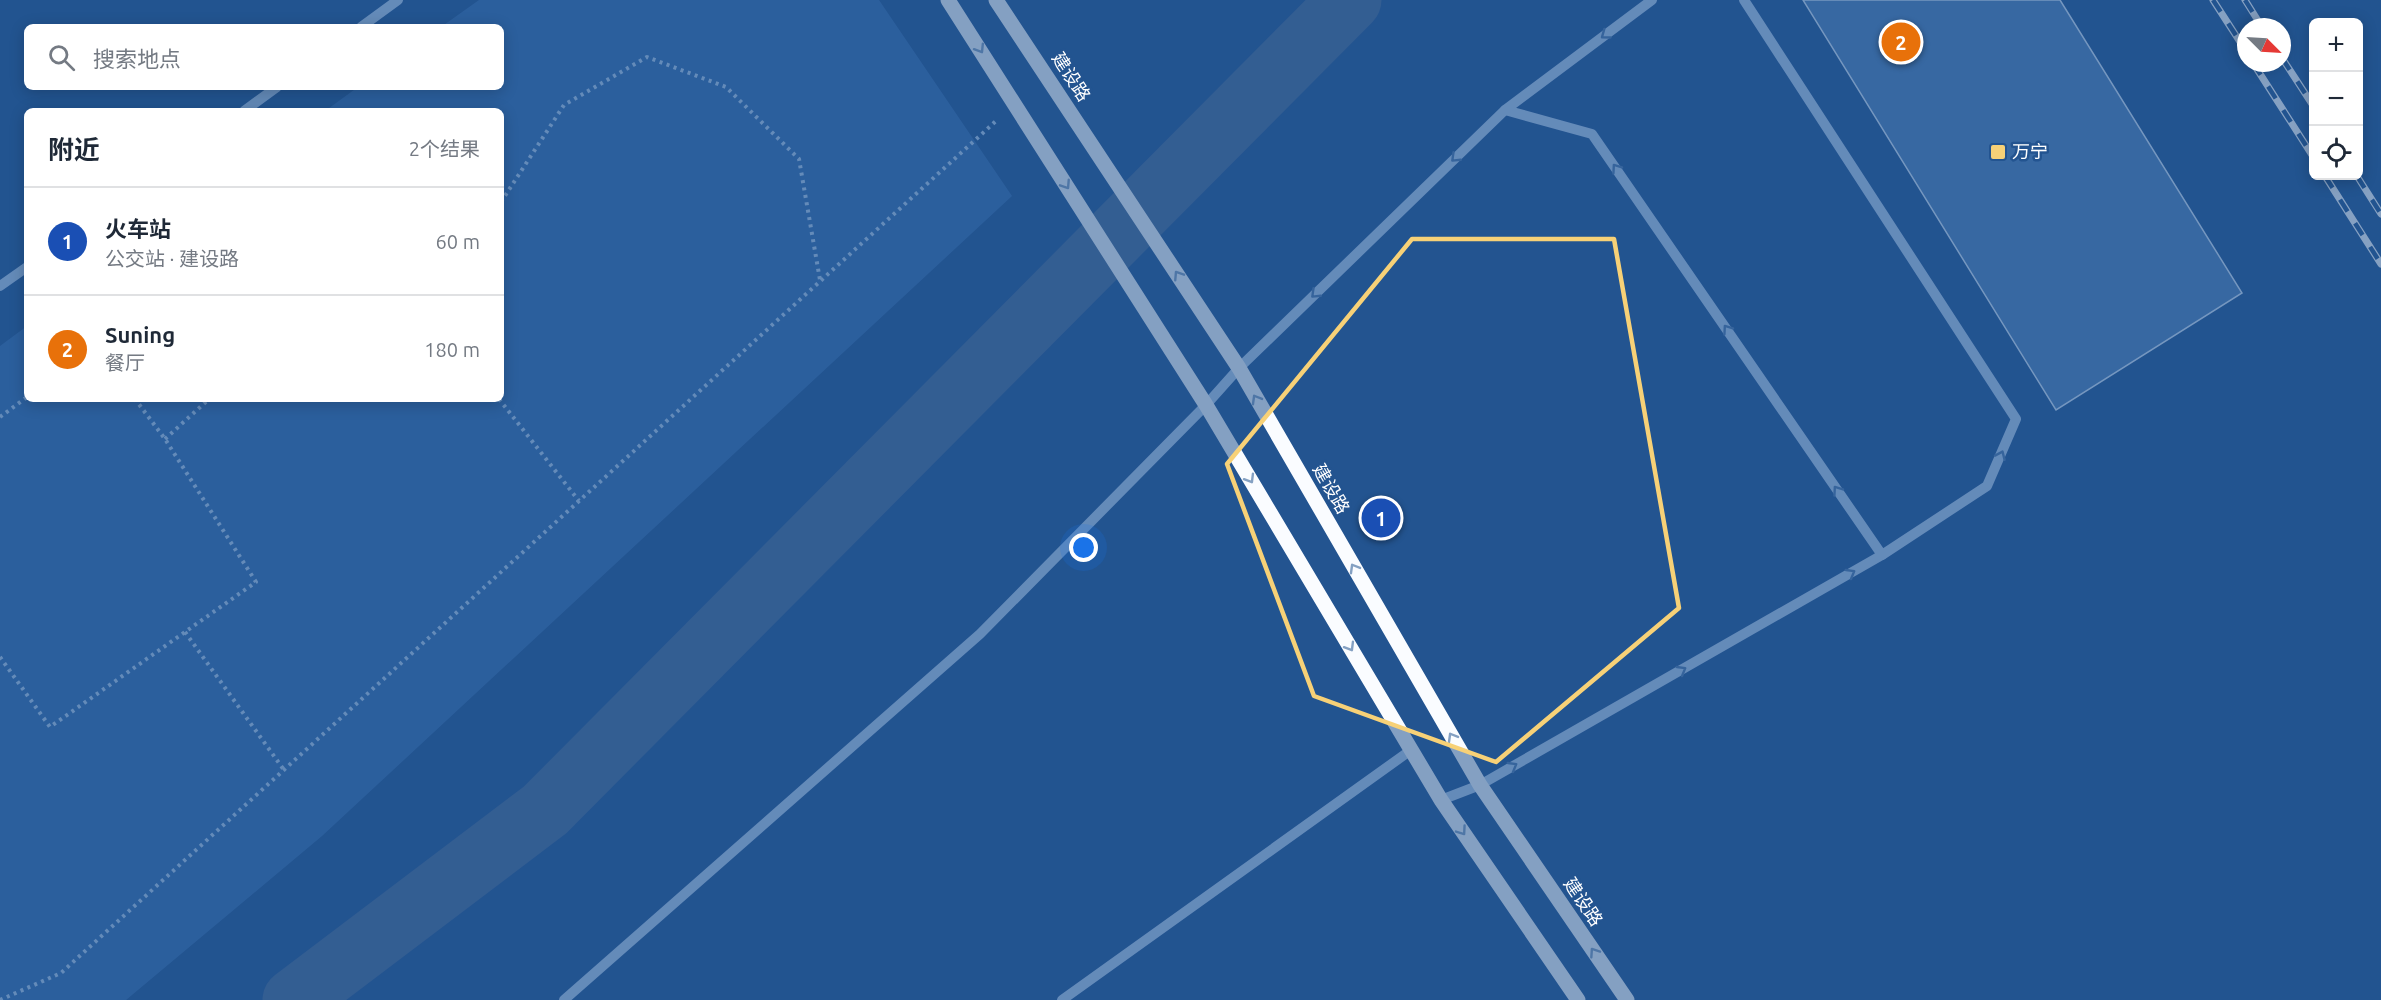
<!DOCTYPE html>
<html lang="zh">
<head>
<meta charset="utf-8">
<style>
  :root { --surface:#fff; --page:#f6f6f7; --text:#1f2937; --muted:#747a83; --line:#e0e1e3; --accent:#807554 }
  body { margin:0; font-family:Ubuntu,"Noto Sans SC",sans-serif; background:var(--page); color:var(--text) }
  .controls { position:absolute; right:18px; top:18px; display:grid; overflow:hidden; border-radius:9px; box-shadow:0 3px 15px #0003 }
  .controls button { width:54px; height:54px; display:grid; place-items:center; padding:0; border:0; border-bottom:2px solid var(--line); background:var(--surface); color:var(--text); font:30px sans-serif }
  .compass { position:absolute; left:2237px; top:18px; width:54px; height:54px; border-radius:50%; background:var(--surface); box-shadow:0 3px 15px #0003; rotate:114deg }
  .you { position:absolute; left:1084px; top:548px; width:21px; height:21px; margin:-15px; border:4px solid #fff; border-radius:50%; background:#1a73e8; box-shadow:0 0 0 9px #1a73e833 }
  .badge { display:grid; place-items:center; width:39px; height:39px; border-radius:50%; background:var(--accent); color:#fff; font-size:20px; font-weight:700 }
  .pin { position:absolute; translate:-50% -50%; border:3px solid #fff; box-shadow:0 2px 6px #0006 }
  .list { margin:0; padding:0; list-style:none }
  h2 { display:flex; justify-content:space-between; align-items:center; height:78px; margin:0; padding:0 24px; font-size:26px }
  h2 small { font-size:20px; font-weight:400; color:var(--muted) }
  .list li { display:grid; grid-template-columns:39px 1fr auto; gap:18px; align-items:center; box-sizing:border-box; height:108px; padding:0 24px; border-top:2px solid var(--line) }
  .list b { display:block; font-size:22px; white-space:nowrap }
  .list p { margin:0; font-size:20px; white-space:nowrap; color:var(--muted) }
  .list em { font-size:20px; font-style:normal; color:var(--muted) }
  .icon { flex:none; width:33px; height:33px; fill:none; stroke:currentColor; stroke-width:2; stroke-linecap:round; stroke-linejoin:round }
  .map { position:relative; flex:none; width:2381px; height:1000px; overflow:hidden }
  .search { position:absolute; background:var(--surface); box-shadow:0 3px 15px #0003; left:24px; top:24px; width:480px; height:66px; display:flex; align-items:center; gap:15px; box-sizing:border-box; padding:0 21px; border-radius:9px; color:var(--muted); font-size:22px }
  .panel { position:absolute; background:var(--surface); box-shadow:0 3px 15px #0003; left:24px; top:108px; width:480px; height:294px; border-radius:9px }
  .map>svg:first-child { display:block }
  .green { fill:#376ead }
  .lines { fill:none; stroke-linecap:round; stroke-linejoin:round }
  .river { stroke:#476a95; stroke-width:63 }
  .building { fill:#5080b8; stroke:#d9e8f9; stroke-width:1.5 }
  .path { stroke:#b4ceec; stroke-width:4; stroke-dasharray:3 4.5; stroke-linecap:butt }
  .minor { stroke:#b4ceec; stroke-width:10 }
  .major { stroke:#fafcff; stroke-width:15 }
  .rail-casing { stroke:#fff; stroke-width:7 }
  .rail { stroke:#235490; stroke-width:4.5; stroke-dasharray:14; stroke-linecap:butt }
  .oneway { stroke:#4e79ac }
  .oneway2 { stroke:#84a0c2 }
  .marked { fill:none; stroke:#f7d177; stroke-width:4.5; stroke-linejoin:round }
  .poi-dot { fill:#f7d177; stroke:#235490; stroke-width:2 }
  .labels { text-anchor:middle; stroke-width:5; stroke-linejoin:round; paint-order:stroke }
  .street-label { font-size:18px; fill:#fff; stroke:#235490 }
  .poi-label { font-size:18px; fill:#fff; stroke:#235490; text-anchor:start }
</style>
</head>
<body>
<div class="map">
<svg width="2381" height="1000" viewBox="0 0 2381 1000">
  <rect width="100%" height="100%" fill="#235490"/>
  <path class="green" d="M479,0h400l133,196 -690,640 -196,164h-126v-654l27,-20v73h474v-288h-176l33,-24h143v-60h-60z"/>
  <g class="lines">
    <path class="river" d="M294,1000l251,-190 805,-810"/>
  </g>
  <path class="building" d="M1803,0h257l182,293 -186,117z"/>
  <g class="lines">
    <g class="path">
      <path d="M501,202l63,-97 83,-48 79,30 73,72 21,121"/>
      <path d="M499,399l80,102"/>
      <path d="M0,417l27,-20"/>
      <path d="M165,439l44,-40"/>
      <path d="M185,632l99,138"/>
      <path d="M0,657l50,70 206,-145 -91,-143 -30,-40"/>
      <path d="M0,1000l61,-27 935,-852"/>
    </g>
    <g class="minor">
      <path d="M361,27l37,-27"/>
      <path d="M1505,110l87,24 290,421"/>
      <path d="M244,111l33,-24"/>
      <path d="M0,286l27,-19"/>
      <path d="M1441,800l39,-15 402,-230 105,-69 29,-67 -272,-419"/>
      <path d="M564,1000l416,-366 226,-229 33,-37 266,-258 147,-110"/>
      <path d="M1062,1000l349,-250"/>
    </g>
    <g class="major">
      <path d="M948,0l258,405 235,395 137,200"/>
      <path d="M996,0l243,368 241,417 147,215"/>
    </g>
    <g class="rail-casing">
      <g id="rail">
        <path d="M2213,0l33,51"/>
        <path d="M2245,0l17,27"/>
        <path d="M2282,58l32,49"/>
        <path d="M2253,63l61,95"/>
        <path d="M2325,176l56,88"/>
        <path d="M2357,176l24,38"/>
      </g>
    </g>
    <use href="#rail" class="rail"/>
  </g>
  <defs><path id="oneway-chevron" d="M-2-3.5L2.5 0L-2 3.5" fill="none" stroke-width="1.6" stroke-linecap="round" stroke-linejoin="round" transform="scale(1.5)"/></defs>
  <g class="oneway">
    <use href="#oneway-chevron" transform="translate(1605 35) rotate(144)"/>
    <use href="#oneway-chevron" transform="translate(1455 158) rotate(136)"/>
    <use href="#oneway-chevron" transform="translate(1616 168) rotate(-125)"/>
    <use href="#oneway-chevron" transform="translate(1315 294) rotate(136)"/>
    <use href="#oneway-chevron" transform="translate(1727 329) rotate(-125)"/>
    <use href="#oneway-chevron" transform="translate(2001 455) rotate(-66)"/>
    <use href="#oneway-chevron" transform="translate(1837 490) rotate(-125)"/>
    <use href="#oneway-chevron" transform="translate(1851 573) rotate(-30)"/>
    <use href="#oneway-chevron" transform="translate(1682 670) rotate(-30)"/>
    <use href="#oneway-chevron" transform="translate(1513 766) rotate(-30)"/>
  </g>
  <g class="oneway2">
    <use href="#oneway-chevron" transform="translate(980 49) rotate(58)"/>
    <use href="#oneway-chevron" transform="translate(1066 185) rotate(57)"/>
    <use href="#oneway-chevron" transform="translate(1178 275) rotate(-123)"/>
    <use href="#oneway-chevron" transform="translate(1256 399) rotate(-120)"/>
    <use href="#oneway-chevron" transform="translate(1250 479) rotate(59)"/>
    <use href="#oneway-chevron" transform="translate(1354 568) rotate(-120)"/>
    <use href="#oneway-chevron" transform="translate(1350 647) rotate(59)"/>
    <use href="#oneway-chevron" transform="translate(1452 737) rotate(-120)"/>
    <use href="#oneway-chevron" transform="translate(1462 831) rotate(55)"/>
    <use href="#oneway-chevron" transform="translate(1594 952) rotate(-124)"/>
  </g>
  <path d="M0 0H2381V1000H0ZM1412,239h202l65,369 -183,154 -182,-66 -87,-232z" fill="#235490" fill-opacity=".55" fill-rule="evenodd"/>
  <path class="marked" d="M1412,239h202l65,369 -183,154 -182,-66 -87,-232z"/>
  <rect class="poi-dot" x="1990" y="144" width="16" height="16" rx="3"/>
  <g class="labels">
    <g class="street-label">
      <text transform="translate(1071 77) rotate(57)" y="6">建设路</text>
      <text transform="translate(1331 489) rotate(60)" y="6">建设路</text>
      <text transform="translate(1583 902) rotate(56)" y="6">建设路</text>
    </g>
    <g class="poi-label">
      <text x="2012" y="158">万宁</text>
    </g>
  </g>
</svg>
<div class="controls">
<button>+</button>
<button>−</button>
<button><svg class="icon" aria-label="locate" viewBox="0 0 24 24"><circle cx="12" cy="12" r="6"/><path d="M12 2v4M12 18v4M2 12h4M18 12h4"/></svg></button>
</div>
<svg class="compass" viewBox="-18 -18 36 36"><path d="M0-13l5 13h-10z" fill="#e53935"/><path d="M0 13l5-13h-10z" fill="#747a83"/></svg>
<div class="you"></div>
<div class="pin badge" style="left:1381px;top:518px;background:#1a4fb4">1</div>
<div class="pin badge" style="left:1901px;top:42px;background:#e8710a">2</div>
<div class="search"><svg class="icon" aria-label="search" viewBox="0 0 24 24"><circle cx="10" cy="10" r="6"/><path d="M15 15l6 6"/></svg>搜索地点</div>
<section class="panel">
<h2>附近<small>2个结果</small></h2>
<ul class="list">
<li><span class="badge" style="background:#1a4fb4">1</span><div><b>火车站</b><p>公交站 · 建设路</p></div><em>60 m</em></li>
<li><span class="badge" style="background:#e8710a">2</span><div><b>Suning</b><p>餐厅</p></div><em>180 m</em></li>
</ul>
</section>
</div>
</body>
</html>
